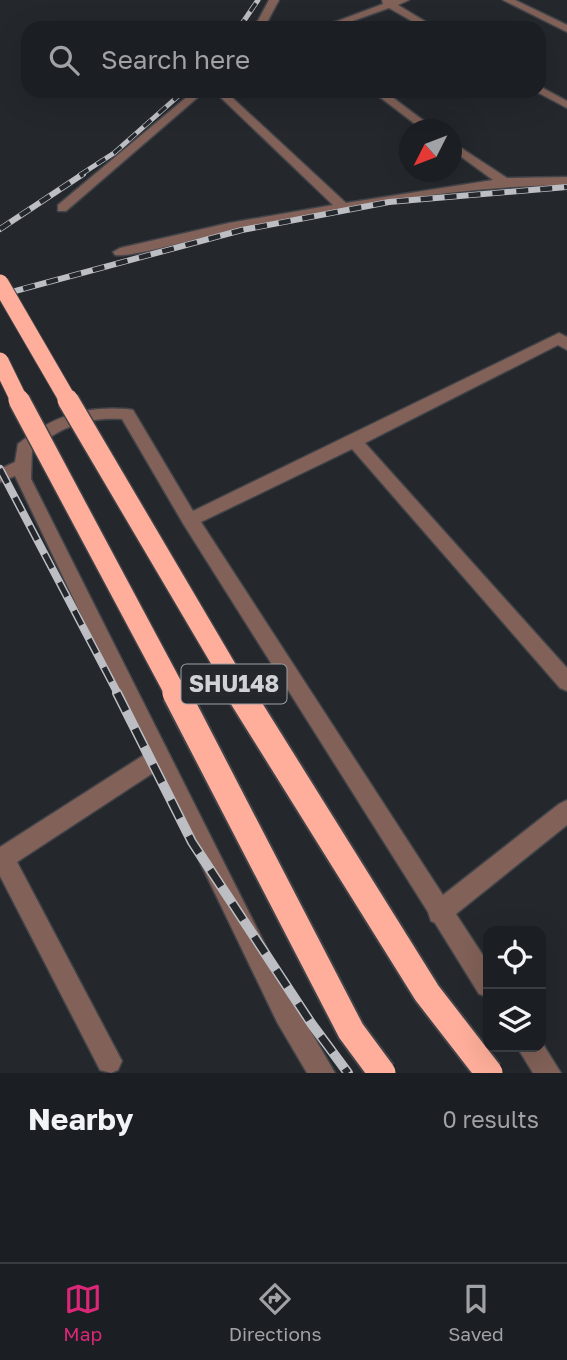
<!DOCTYPE html>
<html lang="en">
<head>
<meta charset="utf-8">
<style>
  :root { --surface:#1b1e22; --page:#282b2f; --text:#f1f3f6; --muted:#a0a2a5; --line:#393c40; --accent:#db2777 }
  body { margin:0; font-family:"Golos Text",sans-serif; background:var(--page); color:var(--text) }
  .controls { position:absolute; right:21px; bottom:21px; display:grid; overflow:hidden; border-radius:14px; box-shadow:0 7px 28px #0002 }
  .controls button { width:63px; height:63px; display:grid; place-items:center; padding:0; border:0; border-bottom:2px solid var(--line); background:var(--surface); color:var(--text); font:35px sans-serif }
  .compass { position:absolute; left:399px; top:119px; width:63px; height:63px; border-radius:50%; background:var(--surface); box-shadow:0 7px 28px #0002; rotate:228deg }
  .list { margin:0; padding:0; list-style:none }
  h2 { display:flex; justify-content:space-between; align-items:center; height:91px; margin:0; padding:0 28px; font-size:30px }
  h2 small { font-size:23px; font-weight:400; color:var(--muted) }
  .icon { flex:none; width:38px; height:38px; fill:none; stroke:currentColor; stroke-width:2; stroke-linecap:round; stroke-linejoin:round }
  .map { position:relative; flex:none; width:567px; height:1073px; overflow:hidden }
  .search { position:absolute; background:var(--surface); box-shadow:0 7px 28px #0002; left:21px; right:21px; top:21px; height:77px; display:flex; align-items:center; gap:18px; box-sizing:border-box; padding:0 24px; border-radius:21px; color:var(--muted); font-size:26px }
  .sheet { height:189px; background:var(--surface) }
  nav { display:flex; justify-content:space-around; align-items:center; box-sizing:border-box; height:98px; border-top:2px solid var(--line); background:var(--surface); font-size:19px; color:var(--muted) }
  nav a { display:grid; justify-items:center; gap:4px }
  nav .on { color:var(--accent) }
  .map>svg:first-child { display:block }
  .lines { fill:none; stroke-linecap:round; stroke-linejoin:round }
  .minor-casing { stroke:#404348; stroke-width:3 }
  .minor { fill:#816158; fill-rule:evenodd }
  .rail-far3-casing { stroke:#bcbec3; stroke-width:5 }
  .rail-far2-casing { stroke:#bcbec3; stroke-width:6 }
  .rail-far1-casing { stroke:#bcbec3; stroke-width:8 }
  .rail-casing { stroke:#bcbec3; stroke-width:10 }
  .rail-far3 { stroke:#24282d; stroke-width:3.5; stroke-dasharray:10; stroke-linecap:butt }
  .rail-far2 { stroke:#24282d; stroke-width:4.5; stroke-dasharray:12; stroke-linecap:butt }
  .rail-far1 { stroke:#24282d; stroke-width:5; stroke-dasharray:16; stroke-linecap:butt }
  .rail { stroke:#24282d; stroke-width:7; stroke-dasharray:20; stroke-linecap:butt }
  .highway-bridge-far2-casing { stroke:#404348; stroke-width:19; stroke-linecap:butt }
  .highway-bridge-far1-casing { stroke:#404348; stroke-width:24; stroke-linecap:butt }
  .highway-bridge-casing { stroke:#404348; stroke-width:31; stroke-linecap:butt }
  .highway-bridge-far2 { stroke:#feae9a; stroke-width:17 }
  .highway-bridge-far1 { stroke:#feae9a; stroke-width:21 }
  .highway-bridge { stroke:#feae9a; stroke-width:27 }
  .labels { text-anchor:middle; stroke-width:6; stroke-linejoin:round; paint-order:stroke }
  .shield { fill:#24282d; stroke:#9c9fa3; stroke-width:2 }
  .shield-label { font-size:23px; font-weight:bold; fill:#d0d2d6 }
</style>
</head>
<body>
<div class="map">
<svg width="567" height="1073" viewBox="0 0 567 1073">
  <rect width="100%" height="100%" fill="#24282d"/>
  <g class="lines">
    <g class="minor-casing">
      <g id="minor">
        <path d="M269,0h10l-15,28h-10z"/>
        <path d="M382,0h27l-11,5 38,23h-12l-35,-20 -56,20h-14l64,-24z"/>
        <path d="M503,0h12l52,25v7z"/>
        <path d="M539,86l28,15v7l-32,-17h4z"/>
        <path d="M194,91h11l-139,120h-8v-6z"/>
        <path d="M214,91h11l121,112 147,-23 -41,-30v-8l55,36 60,-1v8c-113,1 -226,23 -337,46 -23,4 -97,27 -115,24l-2,-3 7,-4 109,-25 104,-18z"/>
        <path d="M372,91h12l52,39h-13z"/>
        <path d="M559,333l8,4v13l-9,-5 -193,98 202,225v23l-7,-3 -208,-239 -151,73 242,373 116,-91 8,-4v25l-111,89 32,49v34l-9,-3 -44,-71 -4,-2 -3,-9 -244,-387 -62,-106c-37,-2 -61,8 -90,31l-1,29 264,525 40,69h-28l-30,-51 -121,-251 -139,91 105,199 -4,9 -7,3 -11,-3 -100,-194v-29l147,-94 -132,-277 -15,6v-13l15,-7 3,-18c35,-28 65,-38 109,-35l6,1 60,101z"/>
        <path d="M541,1041l20,32h-28l-16,-26h24z"/>
      </g>
    </g>
    <use href="#minor" class="minor"/>
    <g class="rail-far3-casing">
      <g id="rail-far3">
        <path d="M239,28l19,-28"/>
        <path d="M80,175l34,-22 70,-62"/>
      </g>
    </g>
    <g class="rail-far2-casing">
      <g id="rail-far2">
        <path d="M0,229l83,-55"/>
        <path d="M0,295l242,-65 147,-28 178,-15"/>
      </g>
    </g>
    <g class="rail-far1-casing">
      <path id="rail-far1" d="M0,469l118,225"/>
    </g>
    <g class="rail-casing">
      <path id="rail" d="M117,693l75,149 119,181 37,50"/>
    </g>
    <use href="#rail-far3" class="rail-far3"/>
    <use href="#rail-far2" class="rail-far2"/>
    <use href="#rail-far1" class="rail-far1"/>
    <use href="#rail" class="rail"/>
    <g class="highway-bridge-far2-casing">
      <g id="highway-bridge-far2">
        <path d="M0,283l69,119"/>
        <path d="M0,361l20,41"/>
      </g>
    </g>
    <g class="highway-bridge-far1-casing">
      <g id="highway-bridge-far1">
        <path d="M19,400l157,294"/>
        <path d="M68,400l173,294"/>
      </g>
    </g>
    <g class="highway-bridge-casing">
      <g id="highway-bridge">
        <path d="M176,693l175,338 31,42"/>
        <path d="M240,693l187,300 62,80"/>
      </g>
    </g>
    <use href="#highway-bridge-far2" class="highway-bridge-far2"/>
    <use href="#highway-bridge-far1" class="highway-bridge-far1"/>
    <use href="#highway-bridge" class="highway-bridge"/>
  </g>
  <g class="labels">
    <rect class="shield" x="181.5" y="664.5" width="105" height="39" rx="5"/>
    <g class="shield-label">
      <text x="234" y="692">SHU148</text>
    </g>
  </g>
</svg>
<div class="controls">
<button><svg class="icon" aria-label="locate" viewBox="0 0 24 24"><circle cx="12" cy="12" r="6"/><path d="M12 2v4M12 18v4M2 12h4M18 12h4"/></svg></button>
<button><svg class="icon" aria-label="layers" viewBox="0 0 24 24"><path d="M12 4l9 5-9 5-9-5zM3 14l9 5 9-5"/></svg></button>
</div>
<svg class="compass" viewBox="-18 -18 36 36"><path d="M0-13l5 13h-10z" fill="#e53935"/><path d="M0 13l5-13h-10z" fill="#a0a2a5"/></svg>
<div class="search"><svg class="icon" aria-label="search" viewBox="0 0 24 24"><circle cx="10" cy="10" r="6"/><path d="M15 15l6 6"/></svg>Search here</div>
</div>
<section class="sheet">
<h2>Nearby<small>0 results</small></h2>
<ul class="list">
</ul>
</section>
<nav>
<a class="on"><svg class="icon" aria-label="map" viewBox="0 0 24 24"><path d="M3 6l6-2 6 2 6-2v14l-6 2-6-2-6 2zM9 4v14M15 6v14"/></svg>Map</a>
<a><svg class="icon" aria-label="directions" viewBox="0 0 24 24"><path d="M12 3l9 9-9 9-9-9zM9 14v-3h6M13 9l2 2-2 2"/></svg>Directions</a>
<a><svg class="icon" aria-label="saved" viewBox="0 0 24 24"><path d="M7 4h10v16l-5-4-5 4z"/></svg>Saved</a>
</nav>
</body>
</html>
